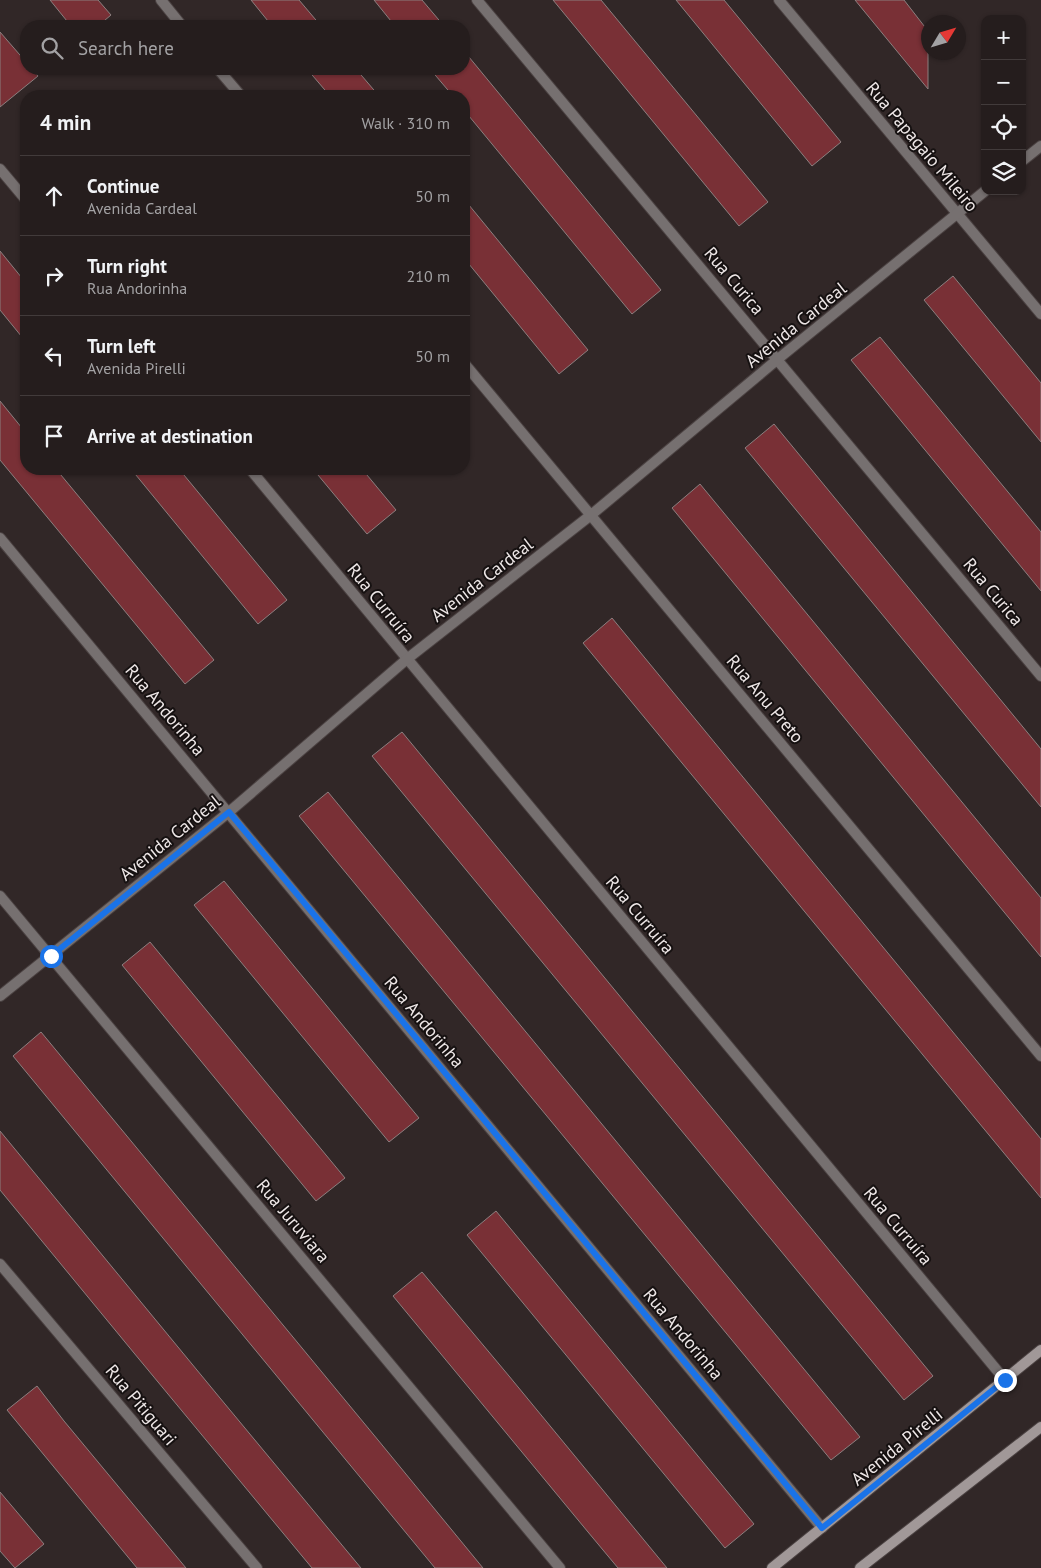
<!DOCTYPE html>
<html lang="en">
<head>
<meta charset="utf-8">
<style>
  :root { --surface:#251d1d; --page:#312a2a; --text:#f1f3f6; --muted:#a3a2a4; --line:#423b3b }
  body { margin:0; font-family:"PT Sans",sans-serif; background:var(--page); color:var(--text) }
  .controls { position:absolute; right:15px; top:15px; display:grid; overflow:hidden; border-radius:10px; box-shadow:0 1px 4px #0004 }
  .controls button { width:45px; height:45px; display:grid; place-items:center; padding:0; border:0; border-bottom:1px solid var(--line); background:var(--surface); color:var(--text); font:25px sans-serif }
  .compass { position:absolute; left:921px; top:15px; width:45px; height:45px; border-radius:50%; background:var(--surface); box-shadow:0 1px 4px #0004; rotate:52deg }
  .stop { position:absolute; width:15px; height:15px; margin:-11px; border:4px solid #1a73e8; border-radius:50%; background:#fff }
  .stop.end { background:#1a73e8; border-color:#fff; box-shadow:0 1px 5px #0008 }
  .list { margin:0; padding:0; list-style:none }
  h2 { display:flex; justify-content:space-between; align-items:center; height:65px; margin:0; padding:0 20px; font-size:21px }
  h2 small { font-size:16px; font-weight:400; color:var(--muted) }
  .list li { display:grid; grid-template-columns:32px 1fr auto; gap:15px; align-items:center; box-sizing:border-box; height:80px; padding:0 20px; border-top:1px solid var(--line) }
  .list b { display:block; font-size:19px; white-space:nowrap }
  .list p { margin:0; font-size:16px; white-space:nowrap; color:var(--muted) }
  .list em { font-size:16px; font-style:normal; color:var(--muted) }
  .icon { flex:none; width:28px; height:28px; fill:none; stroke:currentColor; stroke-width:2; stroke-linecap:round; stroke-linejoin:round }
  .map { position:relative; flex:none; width:1041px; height:1568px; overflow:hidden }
  .search { position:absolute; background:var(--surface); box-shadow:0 1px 4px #0004; left:20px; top:20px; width:450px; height:55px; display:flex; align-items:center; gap:12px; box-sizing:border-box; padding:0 18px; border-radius:20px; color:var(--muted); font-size:19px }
  .panel { position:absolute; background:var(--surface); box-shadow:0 1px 4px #0004; left:20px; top:90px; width:450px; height:385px; border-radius:20px }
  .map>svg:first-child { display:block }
  .building { fill:#793036; stroke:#8c7f7f }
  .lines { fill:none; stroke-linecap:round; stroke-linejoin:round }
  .street-casing { stroke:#4b4242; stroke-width:12 }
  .secondary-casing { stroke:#4b4242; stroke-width:12 }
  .street { stroke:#767070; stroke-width:10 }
  .secondary { stroke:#a19898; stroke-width:10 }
  .route { stroke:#1a73e8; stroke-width:6 }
  .labels { text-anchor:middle; stroke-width:4; stroke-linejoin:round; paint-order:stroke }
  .street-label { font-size:18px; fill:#eee7e7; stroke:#161111 }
</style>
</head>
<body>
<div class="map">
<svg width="1041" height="1568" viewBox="0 0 1041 1568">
  <rect width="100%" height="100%" fill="#312727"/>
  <g class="building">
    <path d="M50,0h48l13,15 -13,11h-27z"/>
    <path d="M251,0h48l22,26h-49z"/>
    <path d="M374,0h48l22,26h-49z"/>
    <path d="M553,0h48l167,202 -29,24z"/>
    <path d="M676,0h48l117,142 -29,24z"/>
    <path d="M855,0h49l24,31v58z"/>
    <path d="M0,32l26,30v7h6l6,7 -38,31z"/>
    <path d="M464,51l197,239 -29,24 -168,-204v-14h-11l-23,-27h34z"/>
    <path d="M307,69h49l23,27h-49z"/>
    <path d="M464,199l124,151 -29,24 -95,-116z"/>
    <path d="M0,251l26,32v59l-26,-32z"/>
    <path d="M953,276l88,107v59l-117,-142z"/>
    <path d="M880,337l161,195v59l-190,-231z"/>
    <path d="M0,401l26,32v36h30l158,191 -29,24 -185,-224z"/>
    <path d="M774,424l267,325v58l-296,-359z"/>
    <path d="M131,469h48l108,131 -29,24z"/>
    <path d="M313,469h49l34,41 -29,24z"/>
    <path d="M700,484l341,414v59l-369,-449z"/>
    <path d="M612,618l429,521v59l-458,-555z"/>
    <path d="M402,732l531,644 -29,24 -532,-644z"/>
    <path d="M328,792l532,645 -29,23 -532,-644z"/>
    <path d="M224,881l195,237 -30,24 -195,-237z"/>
    <path d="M150,942l195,236 -29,23 -194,-236z"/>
    <path d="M41,1032l337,408 105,128h-48l-263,-319 -159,-193z"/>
    <path d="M0,1131l220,267 141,170h-49l-178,-215 -134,-163z"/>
    <path d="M496,1211l258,313 -29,24 -258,-313z"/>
    <path d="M422,1272l87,104 158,192h-49l-30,-36 -195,-236z"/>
    <path d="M37,1386l27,35 122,147h-49l-130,-158z"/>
    <path d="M0,1492l44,52 -29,24 -15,-17z"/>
  </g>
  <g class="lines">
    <g class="street-casing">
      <g id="street">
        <path d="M161,0l21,26"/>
        <path d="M477,0l564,676"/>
        <path d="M779,0l262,314"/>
        <path d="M218,69l23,27"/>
        <path d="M1022,161l19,-15"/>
        <path d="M0,169l26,31"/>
        <path d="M464,363l577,693"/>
        <path d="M250,469l755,911"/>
        <path d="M0,538l822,990"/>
        <path d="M0,896l560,672"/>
        <path d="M0,996l229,-184 178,-153 184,-144 187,-156 207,-168"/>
        <path d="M0,1264l257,304"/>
      </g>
    </g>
    <g class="secondary-casing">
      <g id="secondary">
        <path d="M772,1568l269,-218"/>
        <path d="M860,1568l181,-141"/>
      </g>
    </g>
    <use href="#street" class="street"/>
    <use href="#secondary" class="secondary"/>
  </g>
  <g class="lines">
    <path class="route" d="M51,956l178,-144 593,716 183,-148"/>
  </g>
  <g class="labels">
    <g class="street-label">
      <text transform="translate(922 147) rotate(50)" y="6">Rua Papagaio Mileiro</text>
      <text transform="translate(734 281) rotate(50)" y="6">Rua Curica</text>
      <text transform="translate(796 325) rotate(-39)" y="6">Avenida Cardeal</text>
      <text transform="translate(482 580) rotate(-38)" y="6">Avenida Cardeal</text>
      <text transform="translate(993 592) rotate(50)" y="6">Rua Curica</text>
      <text transform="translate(381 603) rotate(51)" y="6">Rua Curruíra</text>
      <text transform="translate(765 699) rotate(50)" y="6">Rua Anu Preto</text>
      <text transform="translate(165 710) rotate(50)" y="6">Rua Andorinha</text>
      <text transform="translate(170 838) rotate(-39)" y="6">Avenida Cardeal</text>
      <text transform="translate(640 915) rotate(50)" y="6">Rua Curruíra</text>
      <text transform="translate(424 1022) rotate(50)" y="6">Rua Andorinha</text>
      <text transform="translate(293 1221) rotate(50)" y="6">Rua Juruviara</text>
      <text transform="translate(898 1226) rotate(50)" y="6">Rua Curruíra</text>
      <text transform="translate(683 1334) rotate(50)" y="6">Rua Andorinha</text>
      <text transform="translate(141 1405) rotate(50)" y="6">Rua Pitiguari</text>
      <text transform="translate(897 1447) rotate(-39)" y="6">Avenida Pirelli</text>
    </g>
  </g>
</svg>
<div class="controls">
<button>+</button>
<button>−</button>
<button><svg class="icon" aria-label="locate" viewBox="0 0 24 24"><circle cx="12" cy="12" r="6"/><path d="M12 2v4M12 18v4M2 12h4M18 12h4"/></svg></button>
<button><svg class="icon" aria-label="layers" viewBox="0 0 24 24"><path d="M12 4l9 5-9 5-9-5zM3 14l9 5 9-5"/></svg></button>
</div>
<svg class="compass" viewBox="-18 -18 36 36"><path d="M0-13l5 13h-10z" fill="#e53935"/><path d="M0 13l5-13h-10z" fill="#a3a2a4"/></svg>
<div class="stop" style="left:51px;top:956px"></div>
<div class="stop end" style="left:1005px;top:1380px"></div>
<div class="search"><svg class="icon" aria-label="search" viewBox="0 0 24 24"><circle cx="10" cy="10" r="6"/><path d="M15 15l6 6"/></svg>Search here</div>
<section class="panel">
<h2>4 min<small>Walk · 310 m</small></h2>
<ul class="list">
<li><svg class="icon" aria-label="ahead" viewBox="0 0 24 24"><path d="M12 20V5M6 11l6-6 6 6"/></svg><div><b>Continue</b><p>Avenida Cardeal</p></div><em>50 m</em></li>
<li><svg class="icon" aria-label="right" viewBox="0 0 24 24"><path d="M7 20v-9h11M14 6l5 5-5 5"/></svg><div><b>Turn right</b><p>Rua Andorinha</p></div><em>210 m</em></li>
<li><svg class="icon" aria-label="left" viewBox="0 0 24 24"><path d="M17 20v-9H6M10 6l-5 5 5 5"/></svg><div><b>Turn left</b><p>Avenida Pirelli</p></div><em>50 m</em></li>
<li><svg class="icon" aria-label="arrive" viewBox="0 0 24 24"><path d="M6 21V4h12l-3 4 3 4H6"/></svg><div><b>Arrive at destination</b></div></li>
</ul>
</section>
</div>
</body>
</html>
